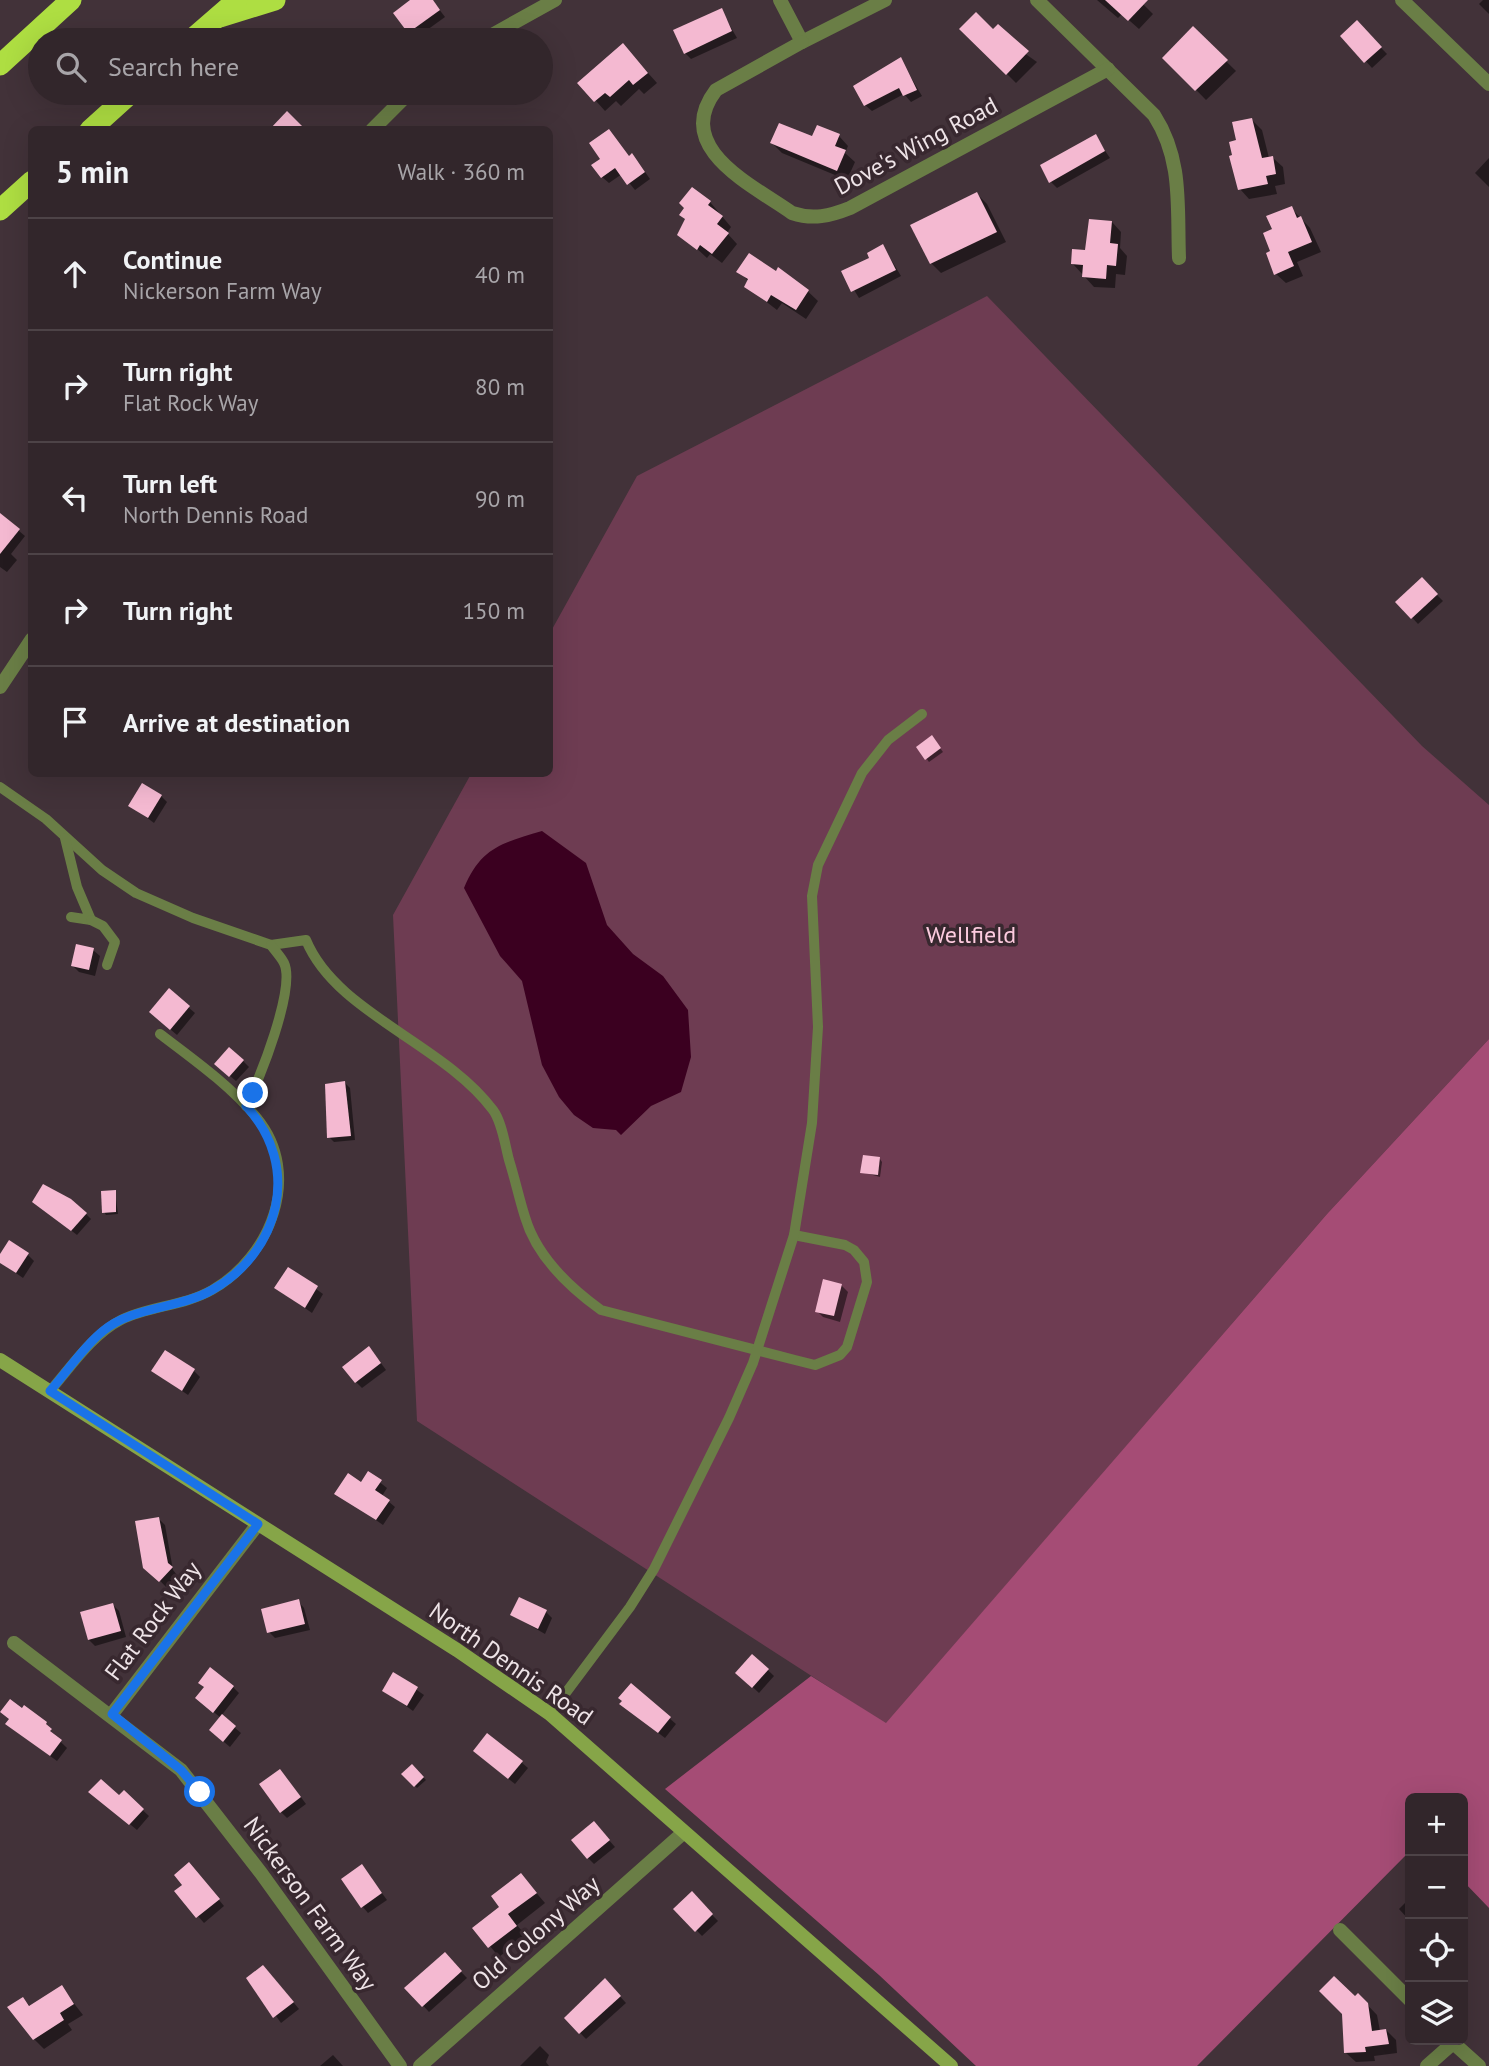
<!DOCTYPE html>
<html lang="en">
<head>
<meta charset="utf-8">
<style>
  :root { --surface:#32262b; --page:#3a2e33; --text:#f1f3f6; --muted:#a8a5a9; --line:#4d4347 }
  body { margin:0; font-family:"PT Sans",sans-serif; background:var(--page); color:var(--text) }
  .controls { position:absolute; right:21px; bottom:21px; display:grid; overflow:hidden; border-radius:10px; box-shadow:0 7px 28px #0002 }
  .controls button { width:63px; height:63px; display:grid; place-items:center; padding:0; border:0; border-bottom:2px solid var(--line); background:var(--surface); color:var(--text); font:35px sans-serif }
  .stop { position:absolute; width:21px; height:21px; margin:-16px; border:5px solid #1a73e8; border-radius:50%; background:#fff }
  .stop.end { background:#1a73e8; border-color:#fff; box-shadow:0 2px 7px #0008 }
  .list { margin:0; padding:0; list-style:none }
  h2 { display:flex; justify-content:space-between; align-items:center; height:91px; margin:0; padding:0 28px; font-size:30px }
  h2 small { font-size:23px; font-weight:400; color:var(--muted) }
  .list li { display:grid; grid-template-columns:46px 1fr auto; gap:21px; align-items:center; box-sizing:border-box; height:112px; padding:0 28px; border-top:2px solid var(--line) }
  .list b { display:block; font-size:26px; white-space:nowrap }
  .list p { margin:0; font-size:23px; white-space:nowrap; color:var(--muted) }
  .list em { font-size:23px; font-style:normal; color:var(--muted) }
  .icon { flex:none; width:38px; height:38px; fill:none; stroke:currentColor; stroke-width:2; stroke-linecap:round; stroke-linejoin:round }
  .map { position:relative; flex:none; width:1489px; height:2066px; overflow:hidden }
  .search { position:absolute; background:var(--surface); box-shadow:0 7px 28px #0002; left:28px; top:28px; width:525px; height:77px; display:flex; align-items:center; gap:18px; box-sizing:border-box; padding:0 24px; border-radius:38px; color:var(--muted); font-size:26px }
  .panel { position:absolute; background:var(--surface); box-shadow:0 7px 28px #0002; left:28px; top:126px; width:525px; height:651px; border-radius:10px }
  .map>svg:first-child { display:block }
  .green { fill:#6e3c52 }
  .forest { fill:#a54c75 }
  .water { fill:#3b0020 }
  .shadow { fill:#0007 }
  .building { fill:#f4b9d1 }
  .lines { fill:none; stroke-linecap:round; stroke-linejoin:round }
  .service { stroke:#6a7e46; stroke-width:10 }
  .minor { stroke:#6a7e46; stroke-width:14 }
  .tertiary { stroke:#6a7e46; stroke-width:14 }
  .secondary { stroke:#86a548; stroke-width:14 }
  .motorway { stroke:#aede42; stroke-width:21 }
  .route { stroke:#1a73e8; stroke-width:9 }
  .labels { text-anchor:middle; stroke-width:7; stroke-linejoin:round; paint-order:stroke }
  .street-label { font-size:24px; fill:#eee3e7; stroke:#38282f }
  .park-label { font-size:24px; fill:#fdcbdf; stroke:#38282f }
</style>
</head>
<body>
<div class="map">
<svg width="1489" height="2066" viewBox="0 0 1489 2066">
  <rect width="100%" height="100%" fill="#423239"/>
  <path class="green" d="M987,296l435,450 67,59v234l-162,175 -441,510 -469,-303 -24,-506 78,-141h79v-141l87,-157z"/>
  <path class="forest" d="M1489,1039v869l-26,-27v-83h-53v53l-213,215h-221l-97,-91 -214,-186 146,-113 75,47 441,-509z"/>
  <path class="water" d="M542,831l44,32 21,62 26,29 30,22 25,34 3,47 -10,35 -30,14 -30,29 -5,-5 -23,-2 -19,-13 -15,-18 -17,-32 -20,-84 -22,-25 -36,-68c17,-41 38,-45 78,-57z"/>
  <g class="shadow">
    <path d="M413,0h19l13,17 -29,21 -21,-25z"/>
    <path d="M1097,0h42l14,14 -14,15 -17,-15 -4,4z"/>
    <path d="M1483,0h6v14l-10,-10z"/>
    <path d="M721,10l16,28 -46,21 -6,-6z"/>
    <path d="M1357,23l30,31 -15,14 -29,-32z"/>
    <path d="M962,29l31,2 44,31 -21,21z"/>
    <path d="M1193,29l43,42 -30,29 -41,-42z"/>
    <path d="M632,55l25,28 -13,11 -5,-5 -18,17 -5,-5 -11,10 -25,-28z"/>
    <path d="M900,59l22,37 -11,6 -7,-8 -32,17 -7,-6z"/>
    <path d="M1252,120l10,10 7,28h4l10,9 2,17 -10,2 2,8 -28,5 -9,-10 -6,-33 4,-14z"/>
    <path d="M839,136l9,10 -3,7 10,9 -8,18 -65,-27 -10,-10z"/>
    <path d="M1095,136l15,22 -53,30 -6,-6z"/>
    <path d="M630,158l8,4 12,17 -15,11 -13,-16 -13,9 -7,-6z"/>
    <path d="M1489,158v29l-14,-14z"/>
    <path d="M977,194l10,10 19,38 -65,31 -10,-10 -18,-37z"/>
    <path d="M710,202l21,25 -4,6 10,11 -15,19 -12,-9 -3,4 -28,-26z"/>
    <path d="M1291,208l19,20 11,24 -24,10 6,14 -17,7 -10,-9 -2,-44z"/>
    <path d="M1112,222l9,10 -1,16 7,8 -2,19 -9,-1 -1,14 -21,-1 -21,-23z"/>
    <path d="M883,246l18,30 -42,22 -16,-26 29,-13z"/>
    <path d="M739,271l37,2 23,10 19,18 -12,18 -24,-16 -5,7 -31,-24 3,-4z"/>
    <path d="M0,515l25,21 -14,18 6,6 -10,12 -7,-5z"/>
    <path d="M1422,580l21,21 -25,23 -20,-22z"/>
    <path d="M934,740l9,12 -14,10 -11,-15z"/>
    <path d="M161,796l6,6 -13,21 -24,-18z"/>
    <path d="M93,950l7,6 -5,20 -16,-4 -6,-6z"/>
    <path d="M188,1007l7,6 -18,22 -20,-17z"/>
    <path d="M243,1061l6,6 -13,14 -13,-11z"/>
    <path d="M345,1083l5,5 5,52 -21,2 -5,-5z"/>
    <path d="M880,1159l2,3 -2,15 -18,-5z"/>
    <path d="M115,1192l3,22 -12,1 -2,-3z"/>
    <path d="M40,1206l46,8 5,5 -14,16z"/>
    <path d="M28,1255l6,6 -11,17 -23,-16v-4z"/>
    <path d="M288,1269l35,25 -11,19 -36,-25z"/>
    <path d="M841,1285l7,7 -8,30 -17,-5 -6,-6z"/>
    <path d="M375,1355l11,15 -24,18 -6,-6z"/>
    <path d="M153,1371h41l6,6 -12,18z"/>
    <path d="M368,1473l19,15 -5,8 13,11 -12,18 -46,-32 24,-9z"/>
    <path d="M159,1519l6,6 8,45 4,5 -11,12 -21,-22z"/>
    <path d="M298,1601l6,7 6,22 -35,8 -6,-6z"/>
    <path d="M113,1605l6,6 7,26 -31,9 -6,-6z"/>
    <path d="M546,1612l6,6 -7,16 -33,-19z"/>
    <path d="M753,1656l21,20 -15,17 -15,-14z"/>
    <path d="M394,1674l30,21 -11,16 -29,-21z"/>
    <path d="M631,1685l45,39 -11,14 -37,-28z"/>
    <path d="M233,1687l6,6 -18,23 20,17 -11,14 -13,-11 4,-18 -17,-14z"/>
    <path d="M25,1707l42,41 -10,13 -43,-31z"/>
    <path d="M481,1757l40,5 7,6 -13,16z"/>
    <path d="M412,1766l14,14 -9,8 -13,-14z"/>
    <path d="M286,1777l20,27 -19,14 -6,-6z"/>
    <path d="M91,1792l28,6 5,-5 25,23 -12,14z"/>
    <path d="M600,1830l15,17 -21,17 -6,-6z"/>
    <path d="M362,1866l25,34 -19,13 -6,-7z"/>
    <path d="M195,1871l29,35 -20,17 -28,-32z"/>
    <path d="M521,1875l24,28 -28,22 9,11 -27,21 -24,-29 27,-21z"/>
    <path d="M692,1894l26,27 -16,15 -26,-27z"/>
    <path d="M1410,1898v23l-11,-12z"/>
    <path d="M444,1954l23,24 -38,34 -22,-24z"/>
    <path d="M269,1973l30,36 -18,14 -32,-45z"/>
    <path d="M605,1980l21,23 -40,36 -20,-21z"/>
    <path d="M62,1988l21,27 -15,9 4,6 -28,19 -10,-10 -11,-40 8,8z"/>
    <path d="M1358,1995l19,20 3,16 6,-1 10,10 1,13 -23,3 1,5 -19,1 -10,-9z"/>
    <path d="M540,2046l9,9 -3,7 3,4h-29z"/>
    <path d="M333,2055l10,11h-23z"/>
  </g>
  <g class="building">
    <path d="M410,0h23l7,10 -32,23 -15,-20z"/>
    <path d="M1105,0h43l-20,21z"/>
    <path d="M722,8l10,23 -48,23 -11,-24z"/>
    <path d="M976,12l17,17 5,-5 31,27 -23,24 -47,-46z"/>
    <path d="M1357,20l25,27 -18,16 -24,-27z"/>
    <path d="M1193,26l35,34 -33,31 -33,-33z"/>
    <path d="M623,43l25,30 -15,12 -4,-5 -19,17 -5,-4 -11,9 -17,-19z"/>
    <path d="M901,57l16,33 -14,6 -4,-8 -35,18 -11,-20z"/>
    <path d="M287,111l19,19h-37z"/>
    <path d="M1252,118l10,40 11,-2 3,18 -10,2 2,8 -30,6 -9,-34 3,-1 -3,-13 7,-2 -4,-18z"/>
    <path d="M779,123l33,13 5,-11 23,9 -5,12 11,4 -9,21 -67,-28z"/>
    <path d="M609,129l20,27 3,-3 13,19 -18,13 -12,-17 -14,10 -10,-13 9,-6 -11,-16z"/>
    <path d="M1096,134l9,17 -56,32 -9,-18z"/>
    <path d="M692,187l19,14 -3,4 15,11 -6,8 12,9 -17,21 -12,-9 -3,5 -20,-15 8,-16 -6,-4 5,-7 -5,-5z"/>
    <path d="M977,192l20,40 -67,32 -20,-39z"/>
    <path d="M1292,206l5,12 4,-2 11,26 -24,10 6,14 -20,9 -8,-22 4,-2 -7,-18 9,-4 -6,-13z"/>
    <path d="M1089,219l23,2 -2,22 8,1 -2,22 -9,-1 -1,14 -24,-2 1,-12 -12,-1 1,-15 13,1z"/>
    <path d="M883,244l13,26 -45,22 -10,-21 28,-13 -2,-5z"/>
    <path d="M749,253l27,18 2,-4 31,23 -13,20 -25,-15 -4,7 -23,-15 4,-8 -12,-7z"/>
    <path d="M0,513l20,16 -20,25z"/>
    <path d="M1422,577l16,17 -27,25 -16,-17z"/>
    <path d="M932,735l9,13 -16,12 -9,-13z"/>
    <path d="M142,783l20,12 -14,23 -20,-12z"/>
    <path d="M76,944l18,4 -5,22 -18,-4z"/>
    <path d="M169,988l21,18 -20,24 -21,-18z"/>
    <path d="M229,1047l15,13 -15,17 -15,-13z"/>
    <path d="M345,1081l6,55 -24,2 -2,-54z"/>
    <path d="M863,1155l17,2 -2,18 -18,-2z"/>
    <path d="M43,1184l28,15 16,14 -16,18 -39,-29z"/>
    <path d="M116,1190v22l-14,1 -1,-22z"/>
    <path d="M9,1240l20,13 -13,20 -16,-10v-9z"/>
    <path d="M288,1267l30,19 -13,22 -31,-20z"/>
    <path d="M823,1279l19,5 -8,32 -19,-4z"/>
    <path d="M369,1346l12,17 -26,20 -13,-16z"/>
    <path d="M165,1350l30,19 -13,22 -31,-20z"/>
    <path d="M368,1471l14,9 -7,10 15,10 -14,20 -42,-26 14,-21 13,9z"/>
    <path d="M159,1517l9,46 5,4 -14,15 -16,-14 -8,-47z"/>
    <path d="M519,1597l28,13 -9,19 -28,-14z"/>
    <path d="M299,1599l6,25 -38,9 -6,-24z"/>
    <path d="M113,1603l8,28 -33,9 -8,-28z"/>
    <path d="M752,1654l17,15 -17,19 -17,-15z"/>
    <path d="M210,1667l24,19 -21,27 -18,-15 9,-11 -6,-4z"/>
    <path d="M393,1672l25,15 -11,19 -25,-15z"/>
    <path d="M631,1683l40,34 -13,16 -39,-29 3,-3 -4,-3z"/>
    <path d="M10,1699l12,9 2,-3 23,17 -1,2 6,5 -2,2 12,9 -12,16 -45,-32 4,-5 -9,-7z"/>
    <path d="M222,1714l14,12 -13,16 -14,-12z"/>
    <path d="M487,1733l36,28 -15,18 -35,-28z"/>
    <path d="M412,1764l12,13 -10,10 -13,-13z"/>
    <path d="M280,1769l21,28 -21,16 -21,-29z"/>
    <path d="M101,1779l18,16 5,-5 20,19 -15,16 -41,-33z"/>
    <path d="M594,1821l16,19 -23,19 -16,-19z"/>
    <path d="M189,1862l31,37 -24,19 -22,-27 8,-6 -8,-10z"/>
    <path d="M362,1864l20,29 -21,15 -20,-29z"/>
    <path d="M521,1873l16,20 -29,21 9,12 -29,22 -16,-20 27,-21 -8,-11z"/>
    <path d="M692,1891l21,23 -18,18 -22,-23z"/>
    <path d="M445,1952l17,19 -40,36 -18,-19z"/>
    <path d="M263,1965l31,37 -21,16 -27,-40z"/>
    <path d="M1334,1976l21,20 3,-3 10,10 4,28 14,-2 3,15 -24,3 1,5 -22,1 -2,-39 -23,-23z"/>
    <path d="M605,1978l16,18 -42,38 -15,-16z"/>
    <path d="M62,1985l12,19 -14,9 4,7 -31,20 -26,-33 16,-10 6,9z"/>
  </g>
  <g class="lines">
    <g class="service">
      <path d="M0,787l46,32 56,51 34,23 57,25 78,27 35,-5c30,73 137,103 187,170 9,12 12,35 16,50 6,19 10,38 16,57 11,38 44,70 76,93l194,50 20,5 25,-10 7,-8 20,-65 -3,-20 -10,-12 -9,-5 -51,-10"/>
      <path d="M65,838l12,49 14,33 -20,-3"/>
      <path d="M91,920l12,6 12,16 -8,23"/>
      <path d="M246,1106c13,-25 50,-118 38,-143 -3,-6 -9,-12 -13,-18"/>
      <path d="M50,1391c21,-24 42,-56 71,-71 28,-14 63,-14 91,-30 58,-33 92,-115 45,-172 -26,-32 -64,-59 -97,-84"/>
      <path d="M550,1714l80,-107 24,-38 75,-151 24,-55 41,-128 18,-112 6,-96 -6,-131 6,-31 44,-92 26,-33 34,-26"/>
    </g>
    <g class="minor">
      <path d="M780,0l22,42 83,-42"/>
      <path d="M1037,0l117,115c29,45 23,91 25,143"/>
      <path d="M1402,0l87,84"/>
      <path d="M802,42l-86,48c-44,58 35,94 76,123 21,7 38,3 58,-5l258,-139"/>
      <path d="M14,1643l167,127 80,103 139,193"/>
      <path d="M112,1714l146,-190"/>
      <path d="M1340,1930l70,70"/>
      <path d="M1450,2040l29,26"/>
      <path d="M420,2066l263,-233"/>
      <path d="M1427,2066l26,-23"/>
    </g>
    <g class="tertiary">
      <path d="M483,40l72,-40"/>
      <path d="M372,130l37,-37"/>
      <path d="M0,687l32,-48"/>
    </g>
    <path class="secondary" d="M0,1360l457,290 93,64 401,352"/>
    <g class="motorway">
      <path d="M220,17l55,-17"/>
      <path d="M191,40l46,-40"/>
      <path d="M0,65l71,-65"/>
      <path d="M90,130l41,-37"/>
      <path d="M0,210l32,-29"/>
    </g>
  </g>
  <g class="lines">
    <path class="route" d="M200,1792l-19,-22 -69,-56 146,-190 -208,-133c17,-19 33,-44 53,-60 30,-25 76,-22 109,-41 68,-38 90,-124 34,-184l7,-13"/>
  </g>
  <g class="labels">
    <g class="street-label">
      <text transform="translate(916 146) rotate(-28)" y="8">Dove's Wing Road</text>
      <text transform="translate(153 1621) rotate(-53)" y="8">Flat Rock Way</text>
      <text transform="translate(511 1664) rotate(35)" y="8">North Dennis Road</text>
      <text transform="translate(310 1904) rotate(54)" y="8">Nickerson Farm Way</text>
      <text transform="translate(536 1933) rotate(-41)" y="8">Old Colony Way</text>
    </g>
    <g class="park-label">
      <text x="971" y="943">Wellfield</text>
    </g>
  </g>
</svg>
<div class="controls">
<button>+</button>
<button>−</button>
<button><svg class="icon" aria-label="locate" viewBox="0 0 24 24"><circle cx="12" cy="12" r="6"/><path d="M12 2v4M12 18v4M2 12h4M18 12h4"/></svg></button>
<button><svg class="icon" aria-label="layers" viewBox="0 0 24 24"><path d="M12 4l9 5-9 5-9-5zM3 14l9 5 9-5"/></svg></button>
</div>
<div class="stop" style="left:200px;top:1792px"></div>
<div class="stop end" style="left:253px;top:1093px"></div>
<div class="search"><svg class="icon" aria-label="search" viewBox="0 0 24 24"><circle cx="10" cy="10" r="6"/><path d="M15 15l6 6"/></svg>Search here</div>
<section class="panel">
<h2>5 min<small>Walk · 360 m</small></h2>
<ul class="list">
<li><svg class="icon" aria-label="ahead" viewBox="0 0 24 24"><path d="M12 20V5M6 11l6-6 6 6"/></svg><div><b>Continue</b><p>Nickerson Farm Way</p></div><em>40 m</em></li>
<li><svg class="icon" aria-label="right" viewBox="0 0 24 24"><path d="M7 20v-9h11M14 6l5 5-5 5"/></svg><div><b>Turn right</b><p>Flat Rock Way</p></div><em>80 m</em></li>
<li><svg class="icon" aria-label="left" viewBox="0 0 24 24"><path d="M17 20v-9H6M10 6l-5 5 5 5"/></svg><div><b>Turn left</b><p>North Dennis Road</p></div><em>90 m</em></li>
<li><svg class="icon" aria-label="right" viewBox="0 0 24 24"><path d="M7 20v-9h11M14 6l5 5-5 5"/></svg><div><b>Turn right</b></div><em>150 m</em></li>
<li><svg class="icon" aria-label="arrive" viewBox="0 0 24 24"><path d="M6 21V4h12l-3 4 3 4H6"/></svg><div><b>Arrive at destination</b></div></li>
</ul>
</section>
</div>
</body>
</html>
